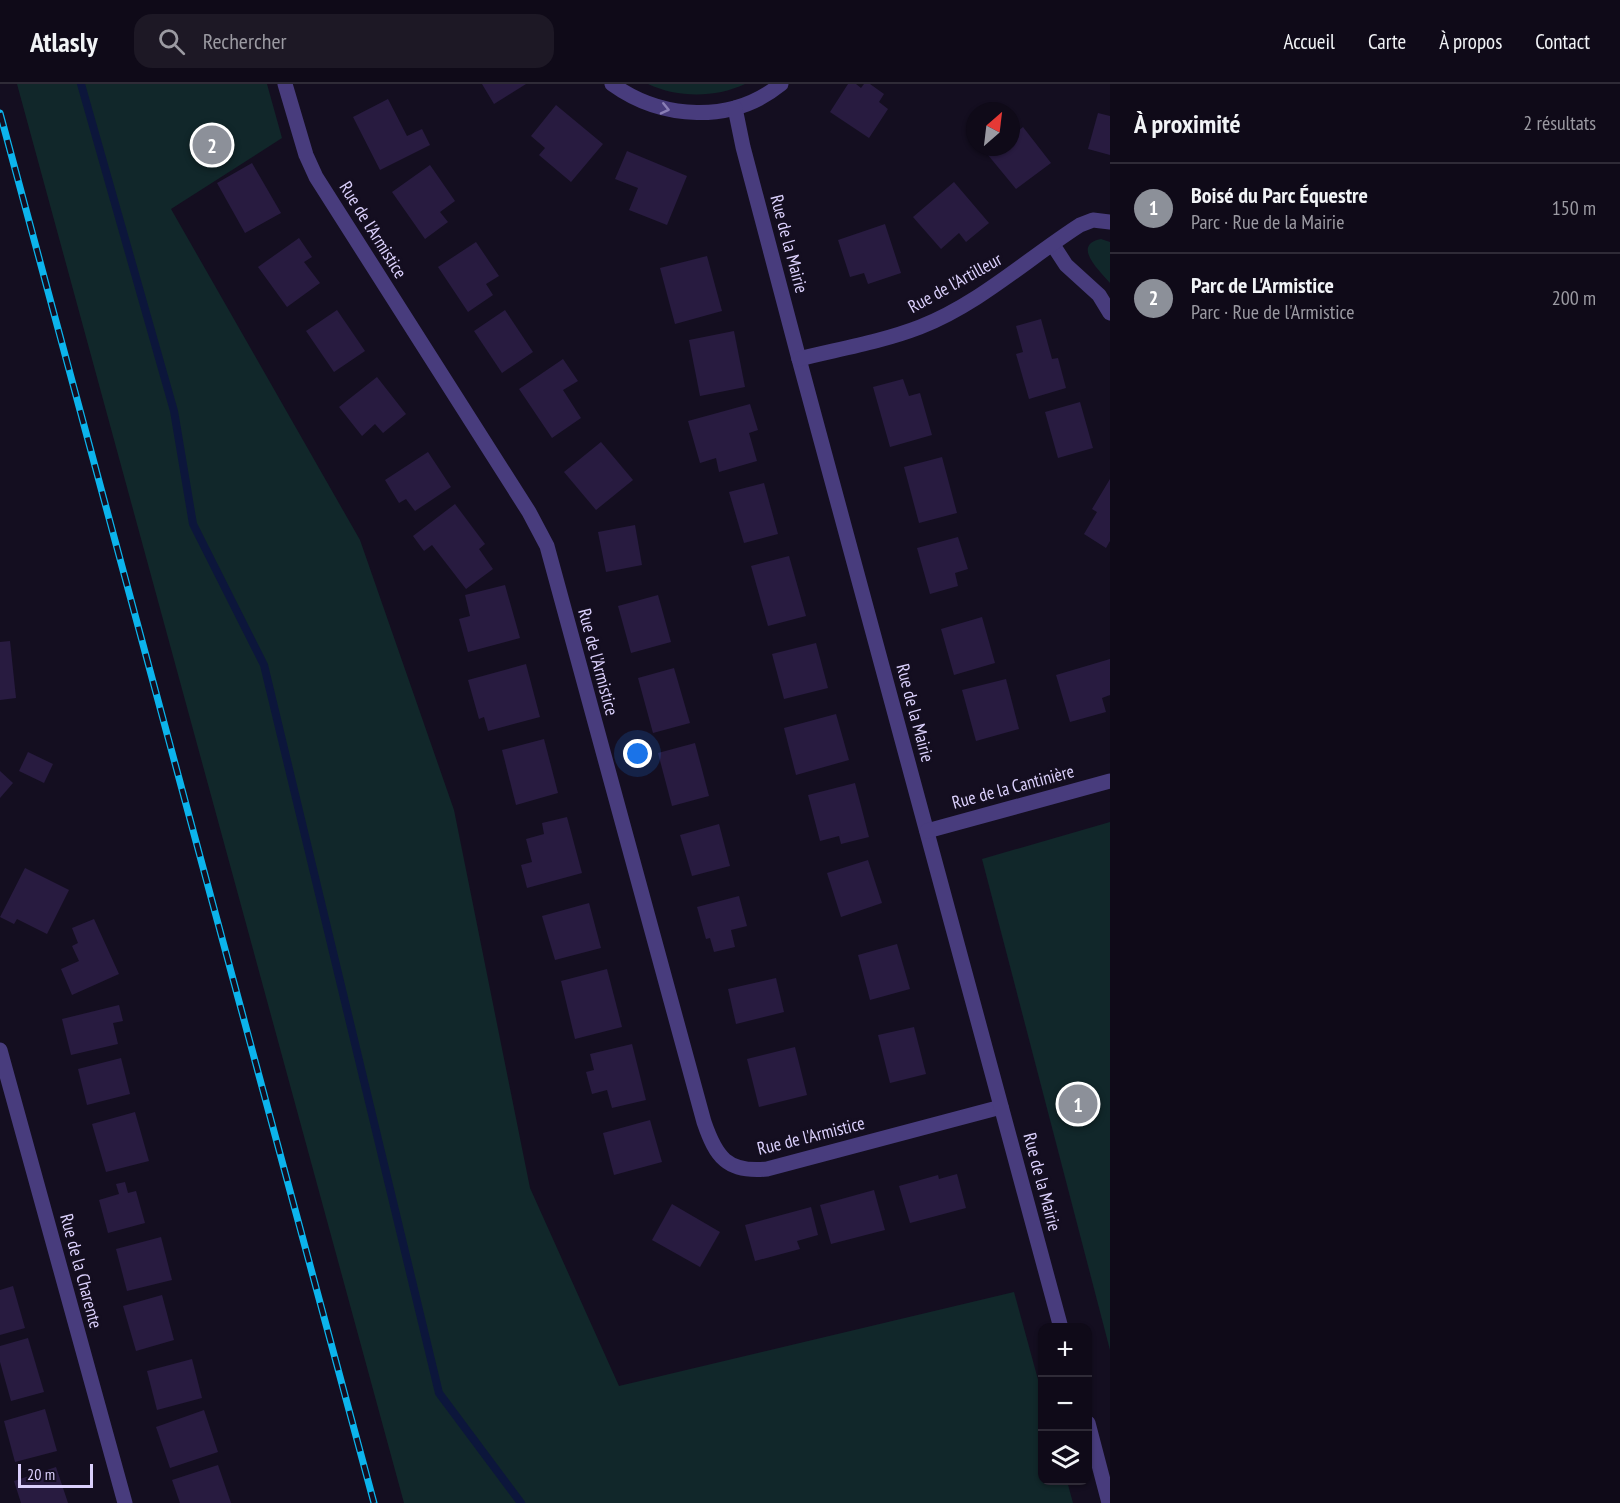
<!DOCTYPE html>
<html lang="fr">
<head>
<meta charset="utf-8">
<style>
  :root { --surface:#0f0a18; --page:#1d1825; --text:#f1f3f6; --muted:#9b9aa2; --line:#2f2b37; --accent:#8c9099 }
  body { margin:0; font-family:"PT Sans Narrow",sans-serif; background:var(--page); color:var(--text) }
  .controls { position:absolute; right:18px; bottom:18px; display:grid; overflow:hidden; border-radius:12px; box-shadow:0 2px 4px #0004 }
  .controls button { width:54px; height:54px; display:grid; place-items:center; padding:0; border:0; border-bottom:2px solid var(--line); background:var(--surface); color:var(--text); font:30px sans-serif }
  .compass { position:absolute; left:966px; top:18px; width:54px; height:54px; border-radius:50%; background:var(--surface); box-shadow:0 2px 4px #0004; rotate:28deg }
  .scale { position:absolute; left:18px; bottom:15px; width:75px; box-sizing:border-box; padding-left:6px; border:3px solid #dbd0fc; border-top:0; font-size:16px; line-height:21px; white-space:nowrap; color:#dbd0fc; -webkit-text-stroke:4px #140e20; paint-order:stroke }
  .you { position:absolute; left:638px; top:670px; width:21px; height:21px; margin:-15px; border:4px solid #fff; border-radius:50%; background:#1a73e8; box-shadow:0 0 0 9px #1a73e833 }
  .badge { display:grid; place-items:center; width:39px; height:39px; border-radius:50%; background:var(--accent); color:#fff; font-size:20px; font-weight:700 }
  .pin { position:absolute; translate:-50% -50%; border:3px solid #fff; box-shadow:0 2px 6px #0006 }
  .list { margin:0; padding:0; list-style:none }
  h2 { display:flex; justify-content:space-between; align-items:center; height:78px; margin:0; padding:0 24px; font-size:26px }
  h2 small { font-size:20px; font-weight:400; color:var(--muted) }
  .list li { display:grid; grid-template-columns:39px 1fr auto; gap:18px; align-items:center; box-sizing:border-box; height:90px; padding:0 24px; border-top:2px solid var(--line) }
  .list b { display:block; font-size:22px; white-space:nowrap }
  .list p { margin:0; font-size:20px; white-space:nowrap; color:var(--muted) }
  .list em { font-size:20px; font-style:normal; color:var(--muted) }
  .icon { flex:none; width:33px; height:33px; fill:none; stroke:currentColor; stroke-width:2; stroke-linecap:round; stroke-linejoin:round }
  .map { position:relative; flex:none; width:1110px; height:1419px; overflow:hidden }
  header { display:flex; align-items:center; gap:36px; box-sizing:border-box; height:84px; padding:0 30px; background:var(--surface); border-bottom:2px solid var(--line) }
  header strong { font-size:28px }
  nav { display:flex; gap:33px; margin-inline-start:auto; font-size:21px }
  .search { width:420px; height:54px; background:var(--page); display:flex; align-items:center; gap:15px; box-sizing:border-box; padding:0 21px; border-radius:18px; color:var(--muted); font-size:22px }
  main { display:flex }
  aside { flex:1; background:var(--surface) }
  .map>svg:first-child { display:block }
  .green { fill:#11272a }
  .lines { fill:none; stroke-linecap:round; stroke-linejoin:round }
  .stream { stroke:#0c163b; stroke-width:8 }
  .building { fill:#281b40 }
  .street { stroke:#483c7d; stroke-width:15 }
  .rail-casing { stroke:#0cb4ec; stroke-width:7 }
  .rail { stroke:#140e20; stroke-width:4.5; stroke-dasharray:14; stroke-linecap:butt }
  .oneway { stroke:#8a7fb6 }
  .labels { text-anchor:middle; stroke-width:6; stroke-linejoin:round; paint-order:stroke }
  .street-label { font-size:18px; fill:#dbd0fc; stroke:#140e20 }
</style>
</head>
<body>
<header>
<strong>Atlasly</strong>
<div class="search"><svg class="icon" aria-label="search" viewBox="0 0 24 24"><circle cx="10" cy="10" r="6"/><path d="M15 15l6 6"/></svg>Rechercher</div>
<nav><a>Accueil</a><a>Carte</a><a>À propos</a><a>Contact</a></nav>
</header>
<main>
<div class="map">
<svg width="1110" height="1419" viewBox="0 0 1110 1419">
  <rect width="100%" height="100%" fill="#140e20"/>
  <g class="green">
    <path d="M17,0h250l15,54 -111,71 189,331 94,270 76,378 89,198 395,-94 28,102v86l25,1 6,22h-669z"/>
    <path d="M648,0h97c-30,14 -67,14 -97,0z"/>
    <path d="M1101,155l9,3v41c-8,-10 -40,-38 -9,-44z"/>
    <path d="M1110,738v528l-128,-491z"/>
  </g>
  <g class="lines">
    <path class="stream" d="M81,0l93,327 19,113 71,141 175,728 82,110"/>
  </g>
  <g class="building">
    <path d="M482,0h44l-32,20z"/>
    <path d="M848,0h8l5,4 3,-4h6l14,10 -5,8 9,7 -19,29 -39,-26z"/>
    <path d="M388,15l19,37 15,-7 8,16 -50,25 -27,-53z"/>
    <path d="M556,21l47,39 -32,38 -32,-27 6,-7 -14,-12z"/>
    <path d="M1098,29l12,3v39l-22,-6z"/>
    <path d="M1023,43l28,36 -35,26 -28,-34 10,-8h13v-10z"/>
    <path d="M627,67l60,25 -20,49 -38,-15 9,-22 -23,-9z"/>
    <path d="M252,79l29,50 -36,20 -28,-50z"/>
    <path d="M430,81l25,36 -15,11 8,10 -23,17 -33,-47z"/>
    <path d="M954,98l35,41 -23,19 -7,-9 -18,16 -28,-32z"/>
    <path d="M885,140l16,49 -33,11 -4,-11 -14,4 -12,-37z"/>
    <path d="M299,154l13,19 -8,5 16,21 -33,24 -29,-40z"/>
    <path d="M476,158l23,34 -13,8 7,11 -25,17 -30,-45z"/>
    <path d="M707,172l15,55 -47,13 -15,-56z"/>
    <path d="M337,226l28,41 -31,21 -28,-41z"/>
    <path d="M505,226l28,42 -31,21 -28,-42z"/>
    <path d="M1041,235l11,40 6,-1 8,30 -37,11 -13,-45 7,-2 -7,-26z"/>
    <path d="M734,247l11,56 -45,9 -11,-56z"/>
    <path d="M563,275l15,22 -15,9 18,28 -29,20 -33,-49z"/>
    <path d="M377,293l29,37 -23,19 -8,-9 -13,12 -23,-29z"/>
    <path d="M903,295l6,17 11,-3 12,42 -42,12 -17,-60z"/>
    <path d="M1080,318l13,46 -35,10 -13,-46z"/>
    <path d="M750,320l8,26 -9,3 8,28 -38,11 -3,-14 -16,5 -12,-42z"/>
    <path d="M601,358l32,38 -37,30 -32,-38z"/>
    <path d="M428,368l23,35 -36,24 -9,-12 -7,4 -14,-23z"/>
    <path d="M942,373l15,56 -38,10 -15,-56z"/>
    <path d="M1110,395v62l-4,7 -22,-14 13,-22 -5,-3z"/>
    <path d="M764,399l14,51 -34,9 -15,-51z"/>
    <path d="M455,420l30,40 -6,5 14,20 -27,20 -34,-44 -8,6 -11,-15z"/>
    <path d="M635,441l7,40 -36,7 -8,-40z"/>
    <path d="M958,453l10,32 -13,4 3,13 -28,8 -13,-46z"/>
    <path d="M789,472l17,60 -38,10 -17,-60z"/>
    <path d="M505,501l15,53 -52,14 -9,-33 11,-3 -5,-21z"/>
    <path d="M658,511l13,47 -40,11 -13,-47z"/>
    <path d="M982,533l13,46 -41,12 -13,-46z"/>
    <path d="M10,557l6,57 -16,2v-58z"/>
    <path d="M816,559l12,45 -44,11 -12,-45z"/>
    <path d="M1110,575v36l-8,3 4,14 -36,10 -14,-47z"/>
    <path d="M526,580l14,53 -52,14 -4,-14 -5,2 -11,-39z"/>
    <path d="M674,584l16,55 -37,10 -15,-55z"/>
    <path d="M1006,595l13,50 -43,12 -14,-51z"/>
    <path d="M836,630l13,46 -53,15 -12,-47z"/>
    <path d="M544,655l14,54 -42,12 -14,-55z"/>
    <path d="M695,659l14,53 -37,10 -14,-53z"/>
    <path d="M28,668l25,12 -9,19 -25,-12z"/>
    <path d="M0,687l13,12 -13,15z"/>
    <path d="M855,699l14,54 -28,7 -2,-8 -19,5 -12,-46z"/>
    <path d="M567,733l15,56 -55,15 -6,-23 11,-3 -6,-23 18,-5 -2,-11z"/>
    <path d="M719,740l11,42 -38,10 -12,-41z"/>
    <path d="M868,776l14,43 -41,14 -14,-44z"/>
    <path d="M25,784l44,22 -22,44 -30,-15 -3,5 -14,-7z"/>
    <path d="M739,812l8,30 -16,4 4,17 -21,5 -4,-14 -4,1 -9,-32z"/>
    <path d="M589,819l12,45 -46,12 -13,-44z"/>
    <path d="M94,835l25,55 -47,21 -11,-26 18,-8 -7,-15 6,-3 -6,-15z"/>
    <path d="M897,860l13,45 -40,11 -12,-45z"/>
    <path d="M607,885l15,58 -47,12 -14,-58z"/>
    <path d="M776,894l8,34 -48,12 -8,-35z"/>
    <path d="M119,921l4,16 -10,2 5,21 -47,11 -9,-36z"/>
    <path d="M914,943l12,47 -36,9 -12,-48z"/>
    <path d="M632,960l14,56 -34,8 -5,-18 -15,4 -6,-22 8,-2 -4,-16z"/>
    <path d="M795,963l12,48 -48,12 -12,-48z"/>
    <path d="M121,974l9,36 -43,11 -9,-36z"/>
    <path d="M135,1028l14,49 -43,11 -14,-48z"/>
    <path d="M650,1036l12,42 -48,13 -11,-42z"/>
    <path d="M957,1090l9,34 -56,15 -11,-37 39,-11 1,4z"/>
    <path d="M125,1098l3,11 8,-2 9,32 -37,10 -9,-33 20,-6 -3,-10z"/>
    <path d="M874,1106l11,40 -54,14 -11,-39z"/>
    <path d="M672,1120l48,28 -20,35 -48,-27z"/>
    <path d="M811,1123l7,28 -21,6 3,8 -45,12 -10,-36z"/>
    <path d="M161,1153l11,43 -45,11 -11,-42z"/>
    <path d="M13,1202l12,42 -25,7v-45z"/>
    <path d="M162,1211l12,45 -38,11 -13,-45z"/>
    <path d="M28,1254l16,54 -33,9 -11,-39v-16z"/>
    <path d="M192,1275l10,39 -45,12 -10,-39z"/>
    <path d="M45,1325l12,42 -42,11 -11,-41z"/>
    <path d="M204,1326l14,42 -48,16 -14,-41z"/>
    <path d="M218,1381l13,38h-51l-8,-23z"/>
    <path d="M56,1383l12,36h-47l-7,-22z"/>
  </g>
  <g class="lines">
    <g class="street">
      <path d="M285,0l21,71 10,22 213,335 18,34 157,576c12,35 23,51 63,47l234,-62"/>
      <path d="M612,0c50,36 120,40 169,0"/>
      <path d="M735,24l8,39 56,212 262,969"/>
      <path d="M1053,161l13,20 33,30 11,18"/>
      <path d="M799,275c40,-10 82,-17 121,-32 59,-23 107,-68 160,-102l13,-5 17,2"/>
      <path d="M927,747l183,-50"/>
      <path d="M0,966l125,453"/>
      <path d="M1088,1339l21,80"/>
    </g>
    <g class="rail-casing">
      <path id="rail" d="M0,29l374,1390"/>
    </g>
    <use href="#rail" class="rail"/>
  </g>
  <defs><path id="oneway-chevron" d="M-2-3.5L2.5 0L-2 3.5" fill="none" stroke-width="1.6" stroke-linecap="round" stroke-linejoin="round" transform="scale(1.5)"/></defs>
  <use class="oneway" href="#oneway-chevron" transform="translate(665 25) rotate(13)"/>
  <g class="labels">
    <g class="street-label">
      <text transform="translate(373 146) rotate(58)" y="6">Rue de l'Armistice</text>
      <text transform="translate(789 160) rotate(75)" y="6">Rue de la Mairie</text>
      <text transform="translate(955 199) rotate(-29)" y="6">Rue de l'Artilleur</text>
      <text transform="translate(598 578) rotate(75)" y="6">Rue de l'Armistice</text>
      <text transform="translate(915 629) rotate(75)" y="6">Rue de la Mairie</text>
      <text transform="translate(1013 703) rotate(-15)" y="6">Rue de la Cantinière</text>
      <text transform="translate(811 1052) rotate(-14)" y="6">Rue de l'Armistice</text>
      <text transform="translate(1042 1098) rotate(75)" y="6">Rue de la Mairie</text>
      <text transform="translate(81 1187) rotate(75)" y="6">Rue de la Charente</text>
    </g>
  </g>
</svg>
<div class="controls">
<button>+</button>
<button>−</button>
<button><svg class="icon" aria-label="layers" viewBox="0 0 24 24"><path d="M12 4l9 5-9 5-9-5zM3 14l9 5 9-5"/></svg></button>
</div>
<svg class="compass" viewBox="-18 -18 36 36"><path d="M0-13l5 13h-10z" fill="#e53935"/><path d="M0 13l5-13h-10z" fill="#9b9aa2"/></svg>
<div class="scale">20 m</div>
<div class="you"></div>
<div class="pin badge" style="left:1078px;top:1020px">1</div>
<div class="pin badge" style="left:212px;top:61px">2</div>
</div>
<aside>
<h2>À proximité<small>2 résultats</small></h2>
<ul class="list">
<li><span class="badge">1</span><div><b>Boisé du Parc Équestre</b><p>Parc · Rue de la Mairie</p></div><em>150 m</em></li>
<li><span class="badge">2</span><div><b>Parc de L'Armistice</b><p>Parc · Rue de l'Armistice</p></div><em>200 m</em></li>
</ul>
</aside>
</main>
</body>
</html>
